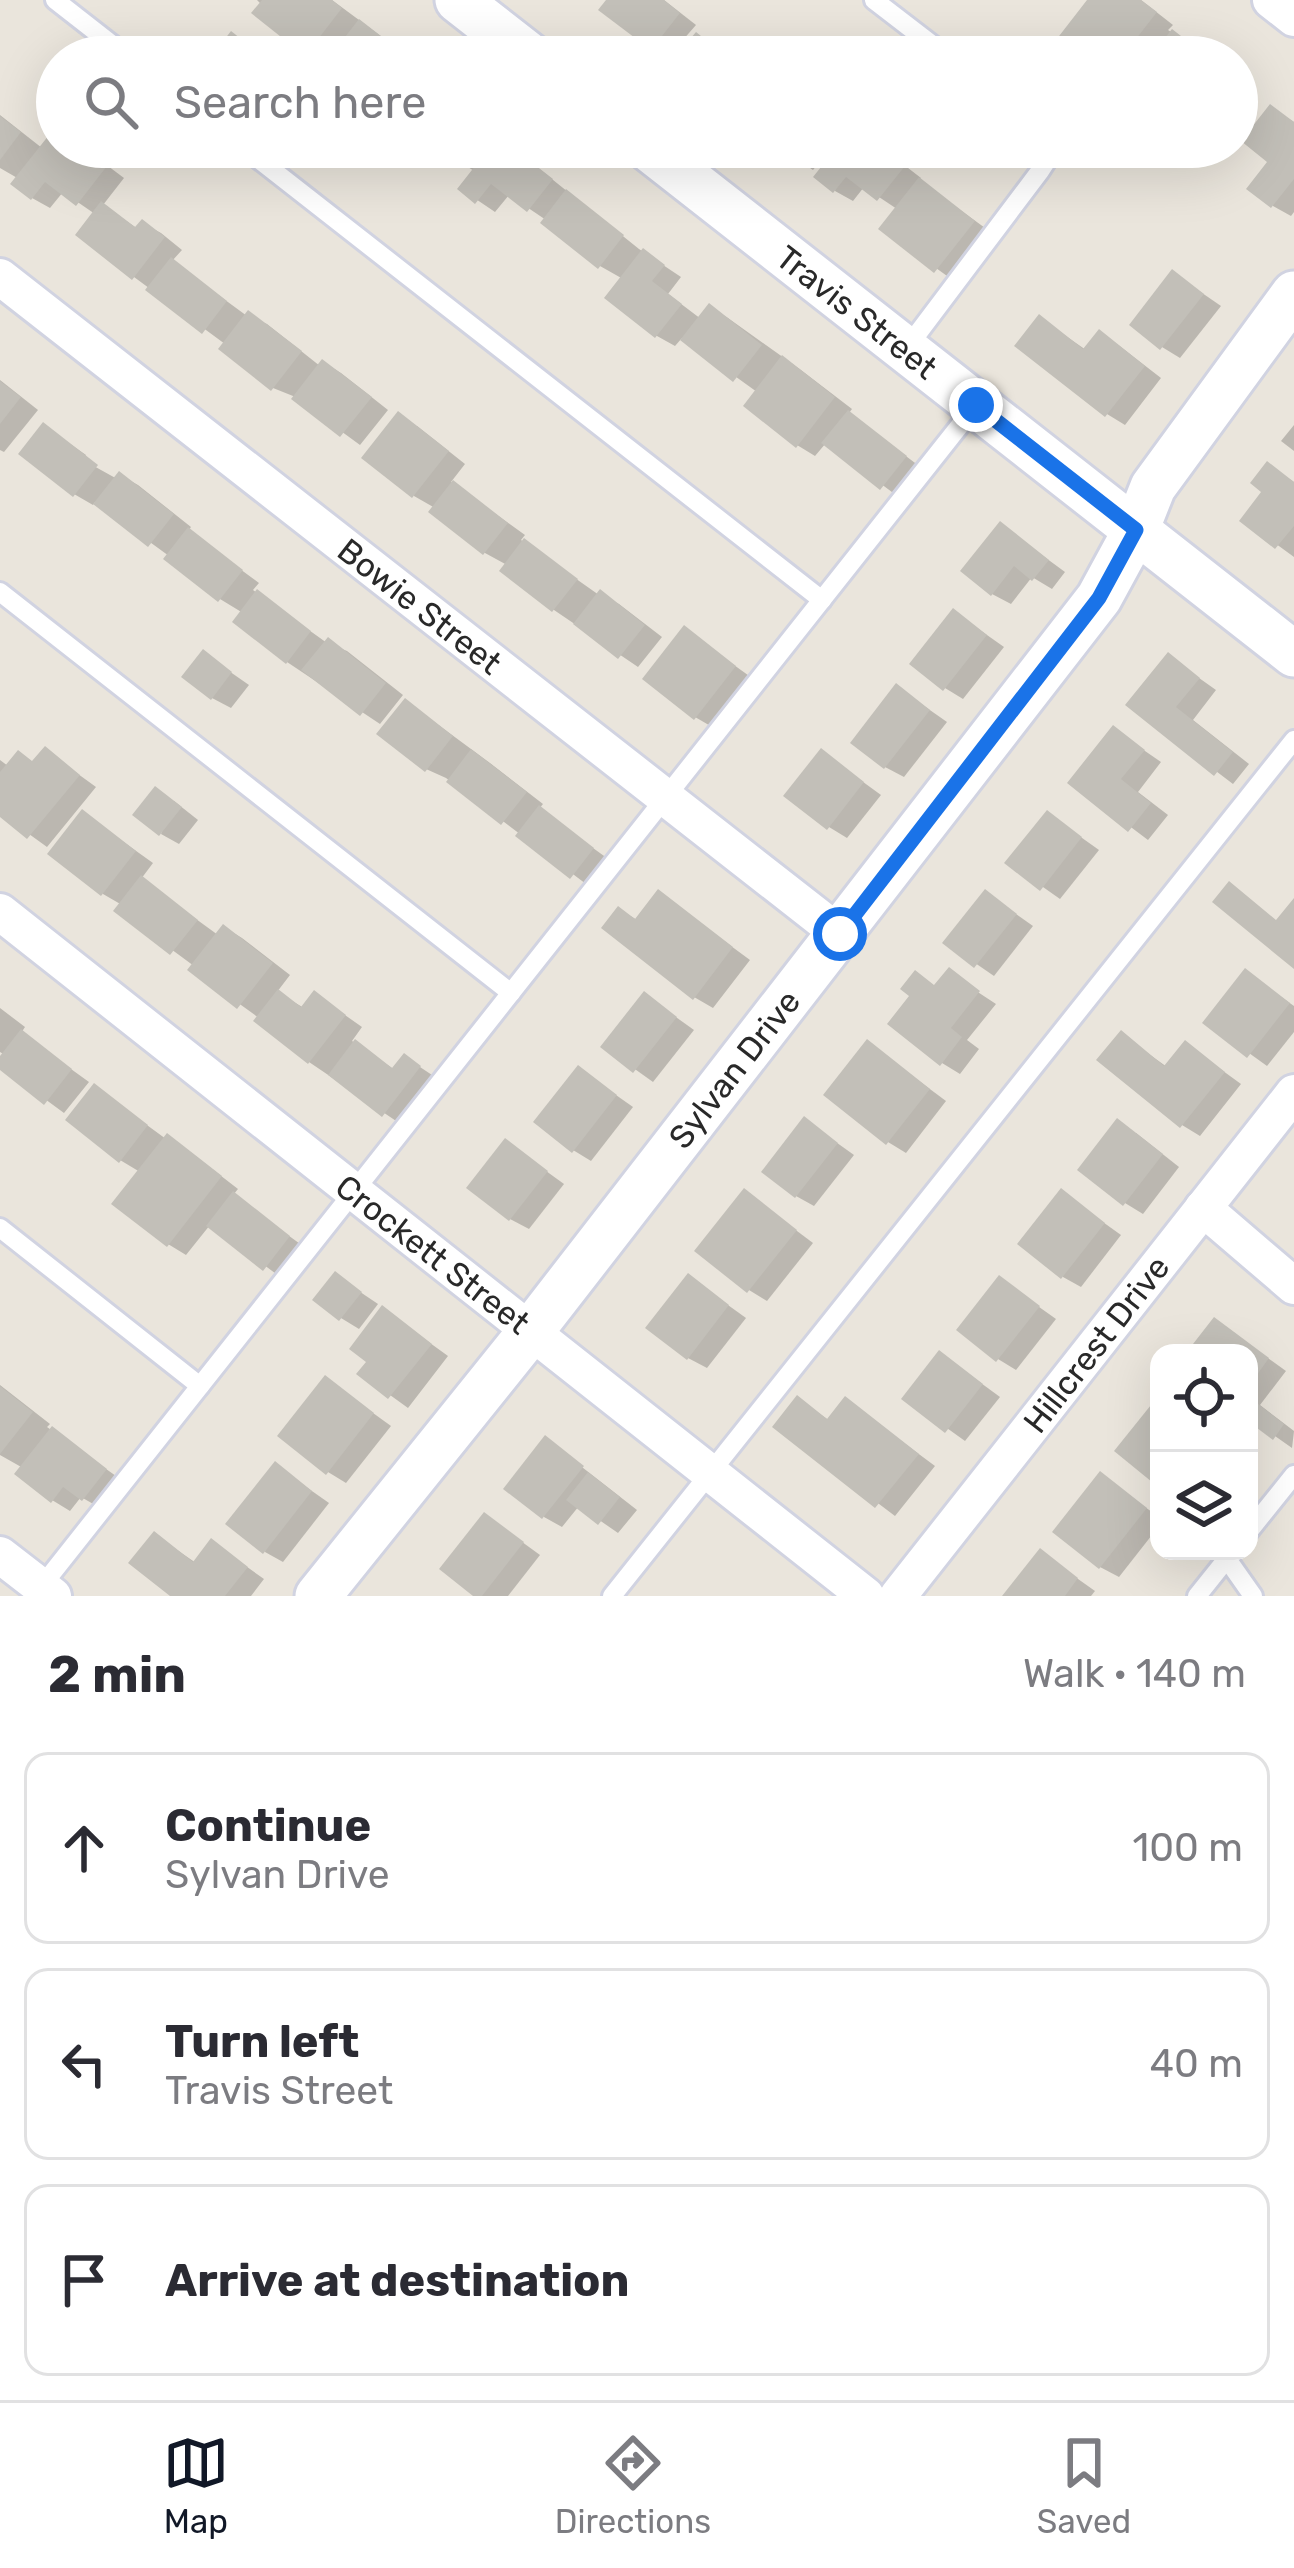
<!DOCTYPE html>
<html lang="en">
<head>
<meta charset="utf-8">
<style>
  :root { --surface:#fff; --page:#f7f7f7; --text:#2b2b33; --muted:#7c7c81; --line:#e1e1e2; --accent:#111827 }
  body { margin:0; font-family:Rubik,sans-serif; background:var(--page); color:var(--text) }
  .controls { position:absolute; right:36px; bottom:36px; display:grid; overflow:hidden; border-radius:24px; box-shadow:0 12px 48px #0002 }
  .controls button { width:108px; height:108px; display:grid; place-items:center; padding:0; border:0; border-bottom:3px solid var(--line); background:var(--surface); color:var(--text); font:60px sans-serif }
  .stop { position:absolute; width:36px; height:36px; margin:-27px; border:9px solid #1a73e8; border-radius:50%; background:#fff }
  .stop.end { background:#1a73e8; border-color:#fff; box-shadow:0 3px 12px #0008 }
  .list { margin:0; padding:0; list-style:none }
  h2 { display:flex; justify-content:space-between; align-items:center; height:156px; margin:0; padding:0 48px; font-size:51px }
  h2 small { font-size:39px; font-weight:400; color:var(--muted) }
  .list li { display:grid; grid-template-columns:78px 1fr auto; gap:36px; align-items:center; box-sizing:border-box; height:192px; margin:0 24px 24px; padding:0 24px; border:3px solid var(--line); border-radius:24px }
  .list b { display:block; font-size:45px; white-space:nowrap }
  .list p { margin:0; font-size:39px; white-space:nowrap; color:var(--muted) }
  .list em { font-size:39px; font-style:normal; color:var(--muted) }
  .icon { flex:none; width:66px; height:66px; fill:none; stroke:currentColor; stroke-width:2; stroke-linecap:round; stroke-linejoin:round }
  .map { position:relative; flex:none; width:1294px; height:1596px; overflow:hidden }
  .search { position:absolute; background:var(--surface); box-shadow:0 12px 48px #0002; left:36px; right:36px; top:36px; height:132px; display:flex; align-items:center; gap:30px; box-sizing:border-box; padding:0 42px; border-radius:66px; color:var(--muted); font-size:45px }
  .sheet { height:804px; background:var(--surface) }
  nav { display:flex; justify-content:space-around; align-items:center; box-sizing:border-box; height:168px; border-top:3px solid var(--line); background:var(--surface); font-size:33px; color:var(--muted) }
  nav a { display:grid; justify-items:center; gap:6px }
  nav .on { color:var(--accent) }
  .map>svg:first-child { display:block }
  .shadow { fill:#0003 }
  .building { fill:#c2bfb8 }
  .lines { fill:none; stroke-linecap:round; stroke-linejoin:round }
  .service-casing { stroke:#d1d3e1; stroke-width:24 }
  .minor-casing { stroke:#d1d3e1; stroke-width:42 }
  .tertiary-casing { stroke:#d1d3e1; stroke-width:51 }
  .service { stroke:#fff; stroke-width:18 }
  .minor { stroke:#fff; stroke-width:36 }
  .tertiary { stroke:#fff; stroke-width:45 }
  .route { stroke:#1a73e8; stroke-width:15 }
  .labels { text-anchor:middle; stroke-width:9; stroke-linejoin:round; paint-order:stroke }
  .street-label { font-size:33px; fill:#292929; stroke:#fff }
</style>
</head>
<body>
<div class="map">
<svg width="1294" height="1596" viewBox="0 0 1294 1596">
  <rect width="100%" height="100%" fill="#eae5dc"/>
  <g class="shadow">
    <path d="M257,0h75l77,57h-71l-5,-4 -3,4h-17z"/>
    <path d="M610,0h54l32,25 -28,32 -16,-9z"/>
    <path d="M1091,0h50l32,25 -5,5 40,27h-125l-23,-18z"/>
    <path d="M1271,108l23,14v90l-3,4 -18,-10z"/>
    <path d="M0,115l42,33 15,-4 16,9 6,-6 17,10 28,21 -21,27 35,24 4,-6 19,10 21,17 -10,11 75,55 20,8 53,42 3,-4 18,11 47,37 -28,35 -67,-49 -20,-8 -48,-44 -91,-67 -39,-63 -32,-22 -13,16 -18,-10 -13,-19 -19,-11z"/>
    <path d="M438,147h73l6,4 122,98 42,28 -13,17 33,25 9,-12 18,11 73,52 51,39 -3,4 74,56 -23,29 -74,-55 -11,13 -18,-11 -40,-53 -75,-54 -7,8 -18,-10 -49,-38 15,-19 -23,-13 -54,-46 -37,-25 -14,17 -34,-23 13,-18z"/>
    <path d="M779,147h53l-19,23z"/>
    <path d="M840,147h41l40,31 -2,2 73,53 -38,48 -72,-52 15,-20 -33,-22 -11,14 -18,-10z"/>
    <path d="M1173,273l48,33 -41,52 -18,-11z"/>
    <path d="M1040,318l46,32 31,-6 44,34 -36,47 -18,-11z"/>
    <path d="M0,380l38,30 -34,42 -4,-2z"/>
    <path d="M43,425l43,30 -3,5 36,20 1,-5 18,10 53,42 -3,4 71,52 -6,7 74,53 20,8 56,44 -23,29 -93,-62 -44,-49 -23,-14 -51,-43 -74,-54 -2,3 -19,-11z"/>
    <path d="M1294,425v26l-13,-10z"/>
    <path d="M417,426l48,38 -14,18 74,53 -4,5 78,55 20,9 43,33 -24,30 -84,-57 -51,-40 4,-5 -22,-12 -50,-45 -21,-12z"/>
    <path d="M1268,465l26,17v75l-51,-37 22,-29z"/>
    <path d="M1001,525l64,47 -13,17 -20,-12 -21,27 -19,-10z"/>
    <path d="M953,611l51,36 -41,52 -18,-11z"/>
    <path d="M684,629l68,49 -38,50 -19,-11z"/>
    <path d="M203,653l46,32 -18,23 -19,-10z"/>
    <path d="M1168,656l48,34 -23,30 56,44 -16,20 -104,-79z"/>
    <path d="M897,687l50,35 -43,55 -19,-10z"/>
    <path d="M406,701l84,62 53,41 -4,5 72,52 -21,26 -144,-109 -20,-9z"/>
    <path d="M1113,729l48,33 -23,30 30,23 -20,25 -77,-58z"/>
    <path d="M45,750l51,37 -49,60 -47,-34v-53l8,6 27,-3z"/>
    <path d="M822,752l59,43 -34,43 -18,-11z"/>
    <path d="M174,801l24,19 -19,24 -18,-10z"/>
    <path d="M83,813l70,50 -12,16 77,56 6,-8 18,11 48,37 -13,17 27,16 11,-14 47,33 -10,14 43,29 10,-13 33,22 -36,46 -93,-63 -50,-44 -68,-49 3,-3 -76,-56 4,-5 -19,-11z"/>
    <path d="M1047,813l52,37 -39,49 -51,-36z"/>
    <path d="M659,893l91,67 -37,48 -19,-11 -75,-88 18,11z"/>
    <path d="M986,893l47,33 -39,50 -48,-33z"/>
    <path d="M1246,972l48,34v26l-27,34 -61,-44z"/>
    <path d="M964,983l32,21 -29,36 12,9 -19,25 -18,-11 -29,-67z"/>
    <path d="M645,995l49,35 -41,52 -49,-35z"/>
    <path d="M0,1008l25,19 -4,6 68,49 -25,31 -64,-47 5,-11 -5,-3z"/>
    <path d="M1121,1034l46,33 19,-23 55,40 -41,52 -18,-11z"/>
    <path d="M868,1043l78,58 -40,52 -18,-11z"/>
    <path d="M579,1069l54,38 -42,54 -18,-11z"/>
    <path d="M95,1087l71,52 19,9 53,41 -5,6 74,54 -24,30 -73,-54 -24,30 -18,-11 -28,-72 -20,-12z"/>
    <path d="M805,1120l49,35 -40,51 -18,-10z"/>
    <path d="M1136,1133l43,34 -36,47 -18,-11z"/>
    <path d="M506,1142l58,42 -35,45 -19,-10z"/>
    <path d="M745,1192l68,51 -46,58 -18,-11z"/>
    <path d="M1061,1192l60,43 -40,52 -18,-10z"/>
    <path d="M335,1275l43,29 -19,25 -18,-11z"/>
    <path d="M689,1277l57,41 -39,50 -19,-10z"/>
    <path d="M1000,1279l56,40 -40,51 -18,-11z"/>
    <path d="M383,1309l65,47 -40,52 -47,-34 9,-12z"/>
    <path d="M1215,1320l71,51 -26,34 34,26 -2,17 -40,-28 -3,4v-71h-60z"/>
    <path d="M940,1353l60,44 -35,44 -60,-43z"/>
    <path d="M326,1379l65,47 -45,57 -18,-11z"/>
    <path d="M0,1385l50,39 -3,3 76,54 -21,28 -21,-12 -11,14 -18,-11 -29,-32 -23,-13z"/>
    <path d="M798,1399l32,22 16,-21 89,66 -40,50 -118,-89z"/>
    <path d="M546,1439l91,71 -19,23 -39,-27 -17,21 -18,-10z"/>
    <path d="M275,1465l54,38 -46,59 -18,-10z"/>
    <path d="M1100,1475l59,42v9l-40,51 -19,-10z"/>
    <path d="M485,1515l55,40 -32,41h-30z"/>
    <path d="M154,1534l42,29 16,-21 52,37 -13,17h-76z"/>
    <path d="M1040,1552l55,39 -4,5h-85z"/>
  </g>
  <g class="building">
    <path d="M262,0h70l10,8 -37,48 -54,-43z"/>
    <path d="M606,0h58l16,13 -29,37 -53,-40z"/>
    <path d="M1087,0h54l16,12 -35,45h-23l-12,-9 -10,9 -21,-17z"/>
    <path d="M359,19l49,38h-75l-2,-2z"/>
    <path d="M1172,29l36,28h-58z"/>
    <path d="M231,31l33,26h-53z"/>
    <path d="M696,32l31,25h-52z"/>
    <path d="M1270,104l24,18v57l-23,29 -25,-19 21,-27 -26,-21z"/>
    <path d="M0,116l21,16 -21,28z"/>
    <path d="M49,135l8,7v5l13,5 4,-5h9l24,19 -31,40 -31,-24 -14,18 -21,-16z"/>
    <path d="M490,147h22l41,32 -26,33 -36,-28 -16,20 -18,-15z"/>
    <path d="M837,147h44l24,19 -28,35 -31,-24 -13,16 -20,-16z"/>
    <path d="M919,177l56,44 -41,52 -56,-44z"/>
    <path d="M566,189l58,46 -26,34 -58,-46z"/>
    <path d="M101,201l34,26 7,-8 23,18 -33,43 -57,-45z"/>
    <path d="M643,248l22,17 -13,16 30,23 -27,34 -51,-40z"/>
    <path d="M171,257l56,44 -25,33 -57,-44z"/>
    <path d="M1172,269l32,25 -44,56 -31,-25z"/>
    <path d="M709,303l53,42 -29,37 -53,-42z"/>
    <path d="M248,310l54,41 -31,40 -53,-42z"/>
    <path d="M1039,314l44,35 16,-20 46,37 -40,51 -91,-71z"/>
    <path d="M782,355l53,42 -39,51 -53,-42z"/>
    <path d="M322,359l50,38 -32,40 -49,-38z"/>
    <path d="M0,381l21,16 -21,27z"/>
    <path d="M848,410l59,46 -27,34 -59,-47z"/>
    <path d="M398,411l51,40 -37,47 -51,-40z"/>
    <path d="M43,422l55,43 -25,32 -55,-43z"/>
    <path d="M1267,461l27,21v44l-19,23 -36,-28 22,-29 -11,-9z"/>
    <path d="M119,471l55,43 -26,33 -55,-43z"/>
    <path d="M453,480l55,43 -25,32 -55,-43z"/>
    <path d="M1000,521l49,39 -17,21 -18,-15 -23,30 -31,-25z"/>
    <path d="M188,527l55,43 -25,32 -55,-43z"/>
    <path d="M524,538l54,41 -26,33 -53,-41z"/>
    <path d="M257,589l54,42 -25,33 -54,-42z"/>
    <path d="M600,589l45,36 -27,34 -45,-35z"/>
    <path d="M953,608l34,27 -44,56 -34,-27z"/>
    <path d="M684,625l52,41 -42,54 -52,-41z"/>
    <path d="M328,637l58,46 -26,33 -59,-46z"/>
    <path d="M203,649l29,23 -21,28 -30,-23z"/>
    <path d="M1168,652l32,26 -24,29 57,45 -19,24 -89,-71z"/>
    <path d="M896,683l34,27 -46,59 -34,-26z"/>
    <path d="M405,698l48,38 -28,36 -49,-38z"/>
    <path d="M1113,725l32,25 -24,29 30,24 -23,29 -61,-49z"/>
    <path d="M45,746l35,29 -53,64 -27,-22v-45l18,-22 14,11z"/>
    <path d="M821,748l43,34 -37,48 -44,-34z"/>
    <path d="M471,749l56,43 -26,33 -55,-43z"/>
    <path d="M155,786l27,21 -23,29 -27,-21z"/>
    <path d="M539,805l55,43 -24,31 -55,-43z"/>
    <path d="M82,809l54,42 -35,45 -54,-42z"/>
    <path d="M1047,810l35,27 -42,54 -36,-28z"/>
    <path d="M141,875l57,45 -28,35 -57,-44z"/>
    <path d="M1229,881l47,39 18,-22v71l-82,-67z"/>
    <path d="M658,889l75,58 -40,53 -92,-72 17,-22 17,13z"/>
    <path d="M985,889l32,25 -43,54 -32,-25z"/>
    <path d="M223,924l50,39 -36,46 -50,-39z"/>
    <path d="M949,967l31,24 -29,37 11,9 -22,29 -53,-42 22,-28 -9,-7 15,-19 19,15z"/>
    <path d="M1245,968l45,35 -43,55 -45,-35z"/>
    <path d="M278,989l23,18 13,-17 32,25 -38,49 -55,-43z"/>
    <path d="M644,991l33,26 -44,56 -33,-26z"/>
    <path d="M21,1029l51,40 -28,36 -44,-35v-14z"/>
    <path d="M1121,1030l43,36 21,-26 40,32 -45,56 -84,-68z"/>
    <path d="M355,1039l37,29 12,-15 17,13 -39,51 -54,-42z"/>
    <path d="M867,1039l63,50 -44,56 -63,-50z"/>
    <path d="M578,1065l39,30 -45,58 -39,-31z"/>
    <path d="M94,1083l54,42 -29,38 -54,-43z"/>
    <path d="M804,1116l34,27 -43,55 -34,-26z"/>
    <path d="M1117,1118l46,36 -40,52 -46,-36z"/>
    <path d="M167,1133l55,43 -55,71 -56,-43z"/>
    <path d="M505,1138l43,33 -39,50 -43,-33z"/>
    <path d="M744,1188l53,42 -50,63 -53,-42z"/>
    <path d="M1061,1188l44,35 -44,56 -44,-35z"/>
    <path d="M233,1191l57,45 -27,35 -57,-45z"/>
    <path d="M335,1271l27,21 -23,29 -27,-21z"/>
    <path d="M688,1273l41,32 -42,55 -42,-32z"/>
    <path d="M999,1275l41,31 -44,56 -40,-32z"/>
    <path d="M382,1305l50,39 -44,55 -32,-25 10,-12 -17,-13z"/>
    <path d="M1214,1317l55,41 -20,28v-33h-63z"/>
    <path d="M939,1350l44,34 -38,49 -44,-34z"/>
    <path d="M325,1375l49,38 -48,62 -49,-39z"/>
    <path d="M0,1386l33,26 -33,42z"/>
    <path d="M797,1395l30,24 18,-23 74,58 -44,54 -103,-81z"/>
    <path d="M1159,1395v78l-7,9 -38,-31z"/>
    <path d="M1249,1397l35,27 -11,16 -24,-18z"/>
    <path d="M52,1426l55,43 -25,32 -19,-14 -12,16 -37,-29z"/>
    <path d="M545,1435l39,31 -42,53 -39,-30z"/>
    <path d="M275,1461l37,30 -49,63 -38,-30z"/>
    <path d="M1100,1471l47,37 -48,61 -47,-37z"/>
    <path d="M588,1472l32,25 -22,28 -32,-25z"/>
    <path d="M484,1512l40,30 -42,54h-9l-34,-27z"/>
    <path d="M154,1531l39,31 18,-24 37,29 -23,29h-55l-42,-33z"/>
    <path d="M1040,1548l38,30 -13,18h-63z"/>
  </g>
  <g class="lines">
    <g class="service-casing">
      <g id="service">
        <path d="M55,0l73,57"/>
        <path d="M874,0l74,57"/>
        <path d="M243,147l579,453"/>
        <path d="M906,349l134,-178 11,-17v-7"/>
        <path d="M0,592l511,401"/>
        <path d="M0,1228l200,158"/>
        <path d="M1249,1531l45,-56"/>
        <path d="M1227,1559l26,37"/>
        <path d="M37,1592l939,-1187"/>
        <path d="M612,1596l682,-856"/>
        <path d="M1197,1596l36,-45"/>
      </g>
    </g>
    <g class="minor-casing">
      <g id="minor">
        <path d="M1271,0l23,18"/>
        <path d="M0,277l840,657"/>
        <path d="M0,912l866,684"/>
        <path d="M1203,1208l91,78"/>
        <path d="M0,1555l53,41"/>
        <path d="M898,1596l396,-503"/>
      </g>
    </g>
    <g class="tertiary-casing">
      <g id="tertiary">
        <path d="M458,0l73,57"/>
        <path d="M647,147l647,507"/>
        <path d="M318,1596l213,-265 568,-733 37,-68 17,-43 141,-193"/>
      </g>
    </g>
    <use href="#service" class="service"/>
    <use href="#minor" class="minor"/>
    <use href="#tertiary" class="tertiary"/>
  </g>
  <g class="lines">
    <path class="route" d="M840,934l259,-336 37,-68 -160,-125"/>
  </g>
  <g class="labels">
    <g class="street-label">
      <text transform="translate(857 312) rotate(38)" y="12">Travis Street</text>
      <text transform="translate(420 606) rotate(38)" y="12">Bowie Street</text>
      <text transform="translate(734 1069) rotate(-52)" y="12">Sylvan Drive</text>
      <text transform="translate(433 1254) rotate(38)" y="12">Crockett Street</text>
      <text transform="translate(1096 1344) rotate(-52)" y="12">Hillcrest Drive</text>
    </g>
  </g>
</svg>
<div class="controls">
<button><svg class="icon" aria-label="locate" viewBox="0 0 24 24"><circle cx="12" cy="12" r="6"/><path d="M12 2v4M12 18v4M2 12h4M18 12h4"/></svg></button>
<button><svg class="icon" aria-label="layers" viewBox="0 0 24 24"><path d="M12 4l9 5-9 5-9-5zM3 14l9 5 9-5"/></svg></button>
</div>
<div class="stop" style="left:840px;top:934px"></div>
<div class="stop end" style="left:976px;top:405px"></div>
<div class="search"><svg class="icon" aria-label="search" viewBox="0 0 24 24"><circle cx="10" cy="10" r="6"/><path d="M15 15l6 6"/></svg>Search here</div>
</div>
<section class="sheet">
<h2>2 min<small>Walk · 140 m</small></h2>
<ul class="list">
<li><svg class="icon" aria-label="ahead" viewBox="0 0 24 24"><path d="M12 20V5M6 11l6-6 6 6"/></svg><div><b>Continue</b><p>Sylvan Drive</p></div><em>100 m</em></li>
<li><svg class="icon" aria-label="left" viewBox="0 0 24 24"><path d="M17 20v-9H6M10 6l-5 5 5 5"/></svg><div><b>Turn left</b><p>Travis Street</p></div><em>40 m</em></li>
<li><svg class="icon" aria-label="arrive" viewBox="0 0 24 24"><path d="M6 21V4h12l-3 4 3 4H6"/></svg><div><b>Arrive at destination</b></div></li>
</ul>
</section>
<nav>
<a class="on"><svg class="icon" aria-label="map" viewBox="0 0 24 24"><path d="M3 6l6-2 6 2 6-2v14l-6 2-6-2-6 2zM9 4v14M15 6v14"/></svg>Map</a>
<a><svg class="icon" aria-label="directions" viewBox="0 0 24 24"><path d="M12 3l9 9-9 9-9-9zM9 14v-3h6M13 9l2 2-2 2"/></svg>Directions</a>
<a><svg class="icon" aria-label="saved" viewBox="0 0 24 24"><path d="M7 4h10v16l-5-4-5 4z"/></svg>Saved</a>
</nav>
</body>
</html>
